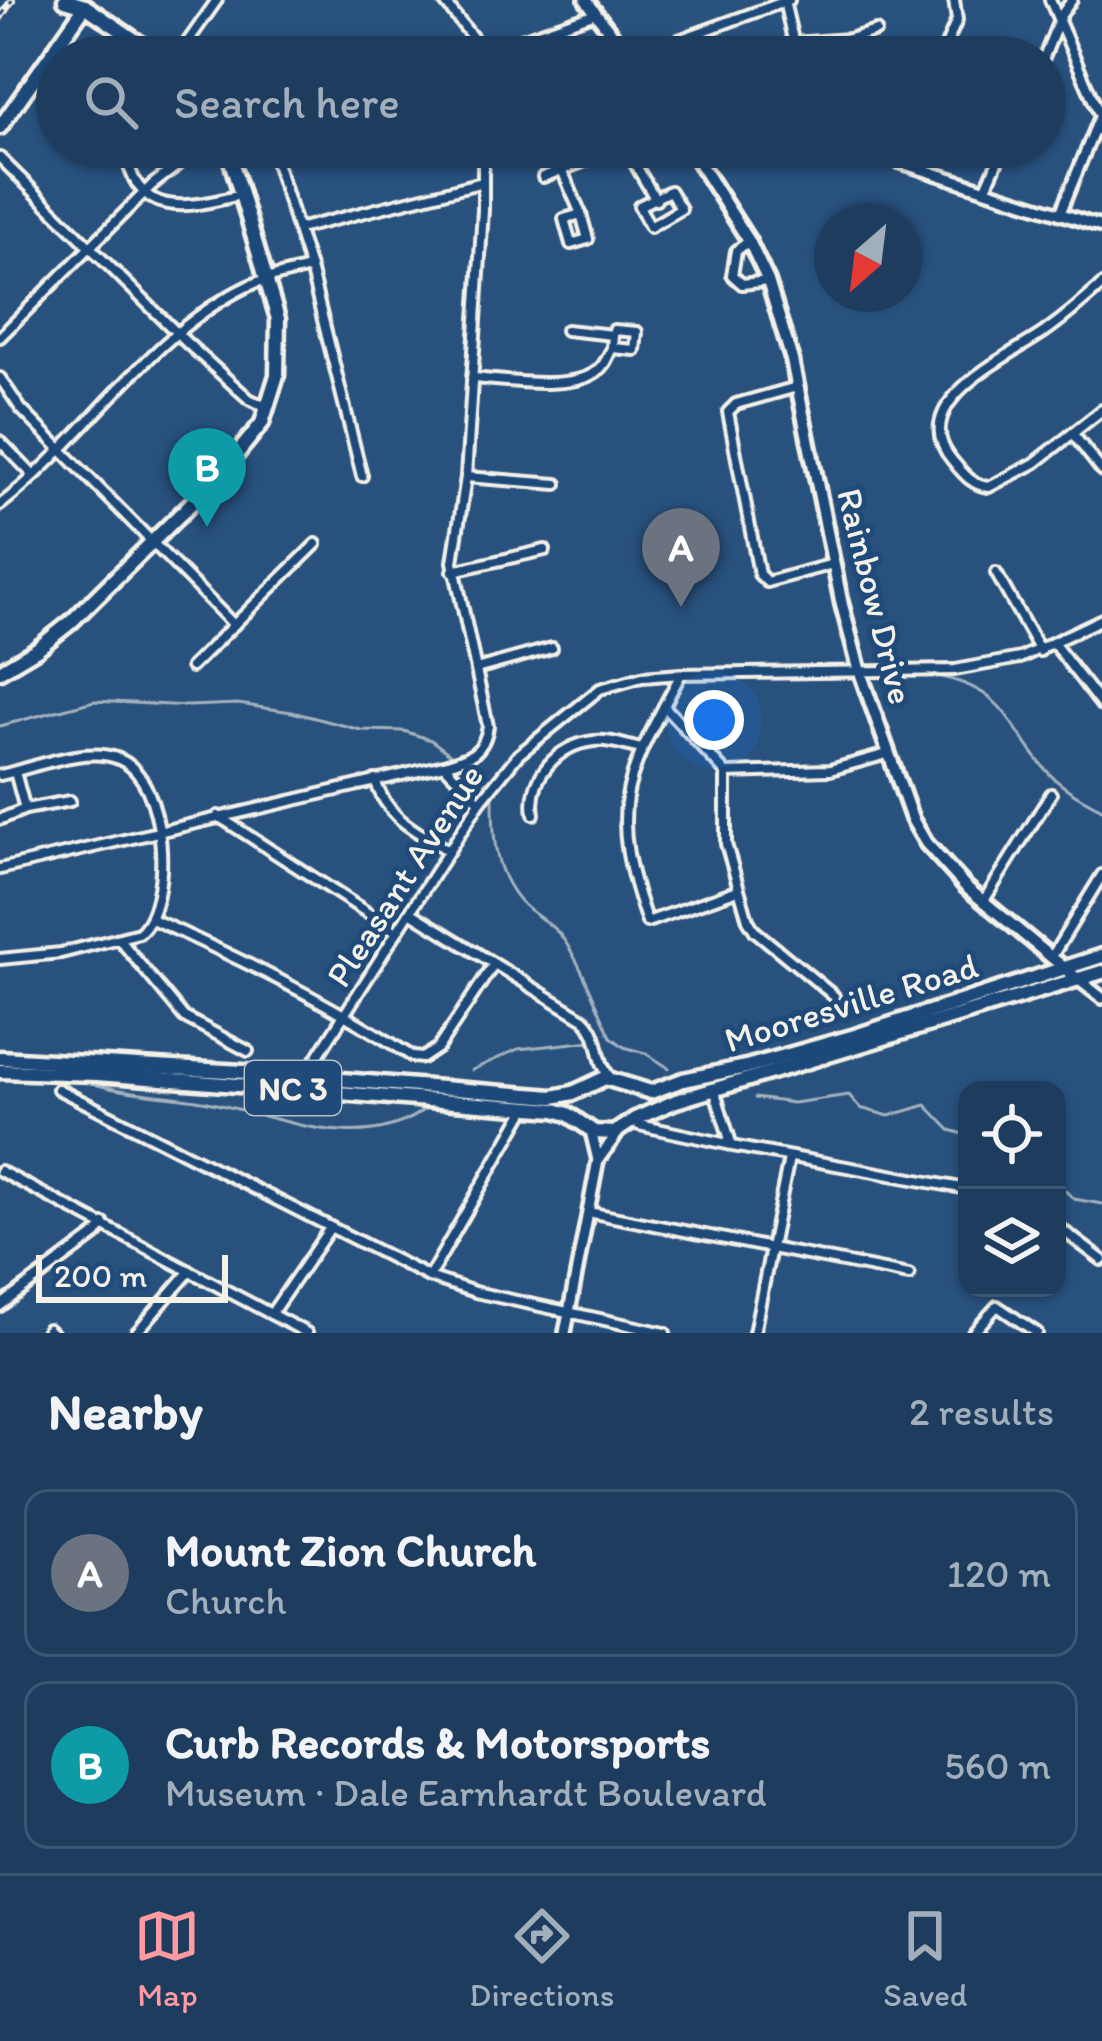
<!DOCTYPE html>
<html lang="en">
<head>
<meta charset="utf-8">
<style>
  :root { --surface:#1e3d5e; --page:#2b4867; --text:#f1f3f6; --muted:#a1aebc; --line:#3c5673; --accent:#ff9aa2 }
  body { margin:0; font-family:Itim,sans-serif; background:var(--page); color:var(--text) }
  .controls { position:absolute; right:36px; bottom:36px; display:grid; overflow:hidden; border-radius:24px; box-shadow:0 3px 9px #0004 }
  .controls button { width:108px; height:108px; display:grid; place-items:center; padding:0; border:0; border-bottom:3px solid var(--line); background:var(--surface); color:var(--text); font:60px sans-serif }
  .compass { position:absolute; left:814px; top:204px; width:108px; height:108px; border-radius:50%; background:var(--surface); box-shadow:0 3px 9px #0004; rotate:208deg }
  .scale { position:absolute; left:36px; bottom:30px; width:192px; box-sizing:border-box; padding-left:12px; border:6px solid #f4f1e8; border-top:0; font-size:33px; line-height:42px; white-space:nowrap; color:#f4f1e8; -webkit-text-stroke:9px #1f4a7a; paint-order:stroke }
  .you { position:absolute; left:714px; top:720px; width:42px; height:42px; margin:-30px; border:9px solid #fff; border-radius:50%; background:#1a73e8; box-shadow:0 0 0 18px #1a73e833 }
  .badge { display:grid; place-items:center; width:78px; height:78px; border-radius:50%; background:var(--accent); color:#fff; font-size:39px; font-weight:700 }
  .pin { position:absolute; translate:-50% -99px; filter:drop-shadow(0 3px 6px #0008) }
  .pin::after { content:''; position:absolute; top:63px; width:42px; height:36px; background:inherit; clip-path:polygon(0 0,100% 0,50% 100%) }
  .list { margin:0; padding:0; list-style:none }
  h2 { display:flex; justify-content:space-between; align-items:center; height:156px; margin:0; padding:0 48px; font-size:51px }
  h2 small { font-size:39px; font-weight:400; color:var(--muted) }
  .list li { display:grid; grid-template-columns:78px 1fr auto; gap:36px; align-items:center; box-sizing:border-box; height:168px; margin:0 24px 24px; padding:0 24px; border:3px solid var(--line); border-radius:24px }
  .list b { display:block; font-size:45px; white-space:nowrap }
  .list p { margin:0; font-size:39px; white-space:nowrap; color:var(--muted) }
  .list em { font-size:39px; font-style:normal; color:var(--muted) }
  .icon { flex:none; width:66px; height:66px; fill:none; stroke:currentColor; stroke-width:2; stroke-linecap:round; stroke-linejoin:round }
  .map { position:relative; flex:none; width:1102px; height:1333px; overflow:hidden }
  .search { position:absolute; background:var(--surface); box-shadow:0 3px 9px #0004; left:36px; right:36px; top:36px; height:132px; display:flex; align-items:center; gap:30px; box-sizing:border-box; padding:0 42px; border-radius:66px; color:var(--muted); font-size:45px }
  .sheet { height:540px; background:var(--surface) }
  nav { display:flex; justify-content:space-around; align-items:center; box-sizing:border-box; height:168px; border-top:3px solid var(--line); background:var(--surface); font-size:33px; color:var(--muted) }
  nav a { display:grid; justify-items:center; gap:6px }
  nav .on { color:var(--accent) }
  .map>svg:first-child { display:block }
  .lines { fill:none; stroke-linecap:round; stroke-linejoin:round }
  .stream { stroke:#a4b2be; stroke-width:3 }
  .minor-casing { stroke:#f4f1e8; stroke-width:16 }
  .tertiary-casing { stroke:#f4f1e8; stroke-width:18 }
  .secondary-casing { stroke:#f4f1e8; stroke-width:20 }
  .primary-casing { stroke:#f4f1e8; stroke-width:21 }
  .minor { stroke:#1f4a7a; stroke-width:8 }
  .tertiary { stroke:#1f4a7a; stroke-width:9 }
  .secondary { stroke:#1f4a7a; stroke-width:10 }
  .primary { stroke:#1f4a7a; stroke-width:12 }
  .rail-casing { stroke:#f4f1e8; stroke-width:8 }
  .rail { stroke:#1f4a7a; stroke-width:3; stroke-dasharray:9; stroke-linecap:butt }
  .labels { text-anchor:middle; stroke-width:10; stroke-linejoin:round; paint-order:stroke }
  .shield { fill:#1f4a7a; stroke:#b4bfc7; stroke-width:3 }
  .shield-label { font-size:33px; font-weight:bold; fill:#f4f1e8 }
  .street-label { font-size:36px; fill:#f4f1e8; stroke:#1f4a7a }
</style>
</head>
<body>
<div class="map">
<svg width="1102" height="1333" viewBox="0 0 1102 1333">
  <rect width="100%" height="100%" fill="#28517e"/>
  <filter id="ink" filterUnits="userSpaceOnUse"><feTurbulence type="fractalNoise" baseFrequency=".00833" numOctaves="2"/><feDisplacementMap in="SourceGraphic" scale="24" xChannelSelector="R" yChannelSelector="G"/><feConvolveMatrix kernelMatrix="1 2 1 2 8 2 1 2 1" color-interpolation-filters="sRGB"/></filter>
  <g filter="url(#ink)">
    <g class="lines">
      <g class="stream">
        <path d="M942,677c67,16 64,47 104,93 14,17 37,29 56,39"/>
        <path d="M0,726l94,-25 95,5 49,-2 54,8 69,18 43,1 27,9 20,15"/>
        <path d="M463,766l24,17"/>
        <path d="M493,796c0,39 0,74 27,105 13,15 30,20 42,36 21,30 34,68 49,100l13,10 21,6 24,15"/>
        <path d="M472,1070l46,-21 74,-8"/>
        <path d="M83,1080c35,14 81,14 119,21 70,12 159,58 224,7"/>
        <path d="M755,1098l38,5 56,-8 11,13 29,8 37,-11 24,25 17,5"/>
        <path d="M1057,1183l17,16 28,5"/>
      </g>
      <g class="minor-casing">
        <g id="minor">
          <path d="M443,0l41,52"/>
          <path d="M1050,0l50,116"/>
          <path d="M784,1l13,56"/>
          <path d="M793,43l56,-4 27,-8"/>
          <path d="M177,57l40,-57"/>
          <path d="M469,57l127,-44"/>
          <path d="M632,57l157,-57"/>
          <path d="M941,57l16,-37 -3,-20"/>
          <path d="M1044,57l17,-42 11,-15"/>
          <path d="M125,147c9,73 61,62 115,48"/>
          <path d="M271,147l39,121 52,208"/>
          <path d="M625,147l31,53"/>
          <path d="M0,158l187,185 62,56 19,9"/>
          <path d="M562,170l19,44"/>
          <path d="M543,177l79,-30"/>
          <path d="M985,190l19,-43"/>
          <path d="M670,191l11,18 -31,18 -11,-21z"/>
          <path d="M581,214l7,25 -17,5 -7,-25z"/>
          <path d="M1060,214l40,-98"/>
          <path d="M298,229l185,-47"/>
          <path d="M749,241l-13,10 -4,24 10,9 26,-3"/>
          <path d="M1102,285c-19,17 -39,34 -59,48 -38,26 -138,70 -91,127 11,13 19,25 37,27l46,-24 67,-53"/>
          <path d="M566,330l47,5 1,-5 23,2 -2,18 -23,-2 1,-13"/>
          <path d="M0,337l152,-152 35,-27 32,-11"/>
          <path d="M0,378l21,31 213,216"/>
          <path d="M472,378c32,2 97,13 124,-6 9,-6 12,-16 16,-24"/>
          <path d="M797,387l-61,17 -8,8 31,162 8,8 66,-18"/>
          <path d="M1073,434l29,37"/>
          <path d="M0,441l34,35"/>
          <path d="M466,477l91,7"/>
          <path d="M0,505c86,-66 148,-171 248,-219 19,-9 41,-13 62,-18"/>
          <path d="M453,571l92,-21"/>
          <path d="M996,573l44,78"/>
          <path d="M1054,644l48,62"/>
          <path d="M191,667l125,-123"/>
          <path d="M476,669l76,-21"/>
          <path d="M681,674c-56,105 -75,131 -34,248l91,-32"/>
          <path d="M664,706l62,67v71l22,76 7,11 79,65"/>
          <path d="M444,765c24,-7 40,-11 44,-39l-35,-164 13,-85 17,-267v-63"/>
          <path d="M15,772l10,37 45,-8"/>
          <path d="M726,773l104,-3 57,-16"/>
          <path d="M0,775c34,-7 85,-30 119,-16 49,20 55,145 20,174l-78,20 -61,6"/>
          <path d="M375,780c12,39 41,51 74,71"/>
          <path d="M534,814c-6,-36 23,-69 60,-73 16,-2 32,5 47,8"/>
          <path d="M218,816l179,116"/>
          <path d="M1,819l24,-10"/>
          <path d="M0,869l444,-104 36,37"/>
          <path d="M983,902l68,-108"/>
          <path d="M410,912l174,107c18,17 11,39 25,57"/>
          <path d="M152,919c90,40 178,84 261,138l10,1 15,-10 56,-84"/>
          <path d="M119,939l65,78 64,34"/>
          <path d="M1051,958l51,-83"/>
          <path d="M314,1062l166,-260 38,-47 82,-66 42,-12 39,-3 274,-4 65,-12 82,-39"/>
          <path d="M58,1089l371,188 46,15 190,41"/>
          <path d="M715,1092l17,54 235,43"/>
          <path d="M639,1125l93,20"/>
          <path d="M0,1171l307,162"/>
          <path d="M588,1212l321,63"/>
          <path d="M1057,1226l45,34"/>
          <path d="M429,1277l96,-167"/>
          <path d="M0,1306l97,-72 7,-10"/>
          <path d="M271,1314l59,-86"/>
          <path d="M48,1329l4,4"/>
          <path d="M136,1333l54,-62"/>
          <path d="M754,1333l35,-175"/>
          <path d="M973,1333l24,-27 40,27"/>
        </g>
      </g>
      <g class="tertiary-casing">
        <g id="tertiary">
          <path d="M852,147l250,80"/>
          <path d="M1079,980l23,18"/>
          <path d="M598,1160l22,-30"/>
          <path d="M565,1333l33,-173 -7,-29"/>
        </g>
      </g>
      <g class="secondary-casing">
        <g id="secondary">
          <path d="M586,0l43,57"/>
          <path d="M689,147l60,94 19,40 24,79 50,245 18,67 52,147 14,24 40,44 113,93"/>
        </g>
      </g>
      <g class="primary-casing">
        <g id="primary">
          <path d="M65,0l20,6 75,51"/>
          <path d="M0,127l85,-121"/>
          <path d="M0,671l37,-22 34,-27 149,-147 42,-52 15,-48 1,-56 -51,-172"/>
          <path d="M0,1058l243,14 310,25 20,-4 32,-15 46,14 32,-12 63,-13 109,-31 247,-80"/>
          <path d="M0,1071l97,3 458,36 13,4 26,18 20,1 21,-14 41,-18 426,-129"/>
        </g>
      </g>
      <use href="#minor" class="minor"/>
      <use href="#tertiary" class="tertiary"/>
      <use href="#secondary" class="secondary"/>
      <use href="#primary" class="primary"/>
      <g class="rail-casing">
        <path id="rail" d="M0,18l12,-18"/>
      </g>
      <use href="#rail" class="rail"/>
    </g>
  </g>
  <g class="labels">
    <rect class="shield" x="245" y="1061" width="96" height="54" rx="9"/>
    <g class="shield-label">
      <text x="293" y="1100">NC 3</text>
    </g>
    <g class="street-label">
      <text transform="translate(876 596) rotate(76)" y="13">Rainbow Drive</text>
      <text transform="translate(404 875) rotate(-57)" y="13">Pleasant Avenue</text>
      <text transform="translate(851 1002) rotate(-17)" y="13">Mooresville Road</text>
    </g>
  </g>
</svg>
<div class="controls">
<button><svg class="icon" aria-label="locate" viewBox="0 0 24 24"><circle cx="12" cy="12" r="6"/><path d="M12 2v4M12 18v4M2 12h4M18 12h4"/></svg></button>
<button><svg class="icon" aria-label="layers" viewBox="0 0 24 24"><path d="M12 4l9 5-9 5-9-5zM3 14l9 5 9-5"/></svg></button>
</div>
<svg class="compass" viewBox="-18 -18 36 36"><path d="M0-13l5 13h-10z" fill="#e53935"/><path d="M0 13l5-13h-10z" fill="#a1aebc"/></svg>
<div class="scale">200 m</div>
<div class="you"></div>
<div class="pin badge" style="left:681px;top:607px;background:#6b7280">A</div>
<div class="pin badge" style="left:207px;top:527px;background:#0f9aa8">B</div>
<div class="search"><svg class="icon" aria-label="search" viewBox="0 0 24 24"><circle cx="10" cy="10" r="6"/><path d="M15 15l6 6"/></svg>Search here</div>
</div>
<section class="sheet">
<h2>Nearby<small>2 results</small></h2>
<ul class="list">
<li><span class="badge" style="background:#6b7280">A</span><div><b>Mount Zion Church</b><p>Church</p></div><em>120 m</em></li>
<li><span class="badge" style="background:#0f9aa8">B</span><div><b>Curb Records &amp; Motorsports</b><p>Museum · Dale Earnhardt Boulevard</p></div><em>560 m</em></li>
</ul>
</section>
<nav>
<a class="on"><svg class="icon" aria-label="map" viewBox="0 0 24 24"><path d="M3 6l6-2 6 2 6-2v14l-6 2-6-2-6 2zM9 4v14M15 6v14"/></svg>Map</a>
<a><svg class="icon" aria-label="directions" viewBox="0 0 24 24"><path d="M12 3l9 9-9 9-9-9zM9 14v-3h6M13 9l2 2-2 2"/></svg>Directions</a>
<a><svg class="icon" aria-label="saved" viewBox="0 0 24 24"><path d="M7 4h10v16l-5-4-5 4z"/></svg>Saved</a>
</nav>
</body>
</html>
